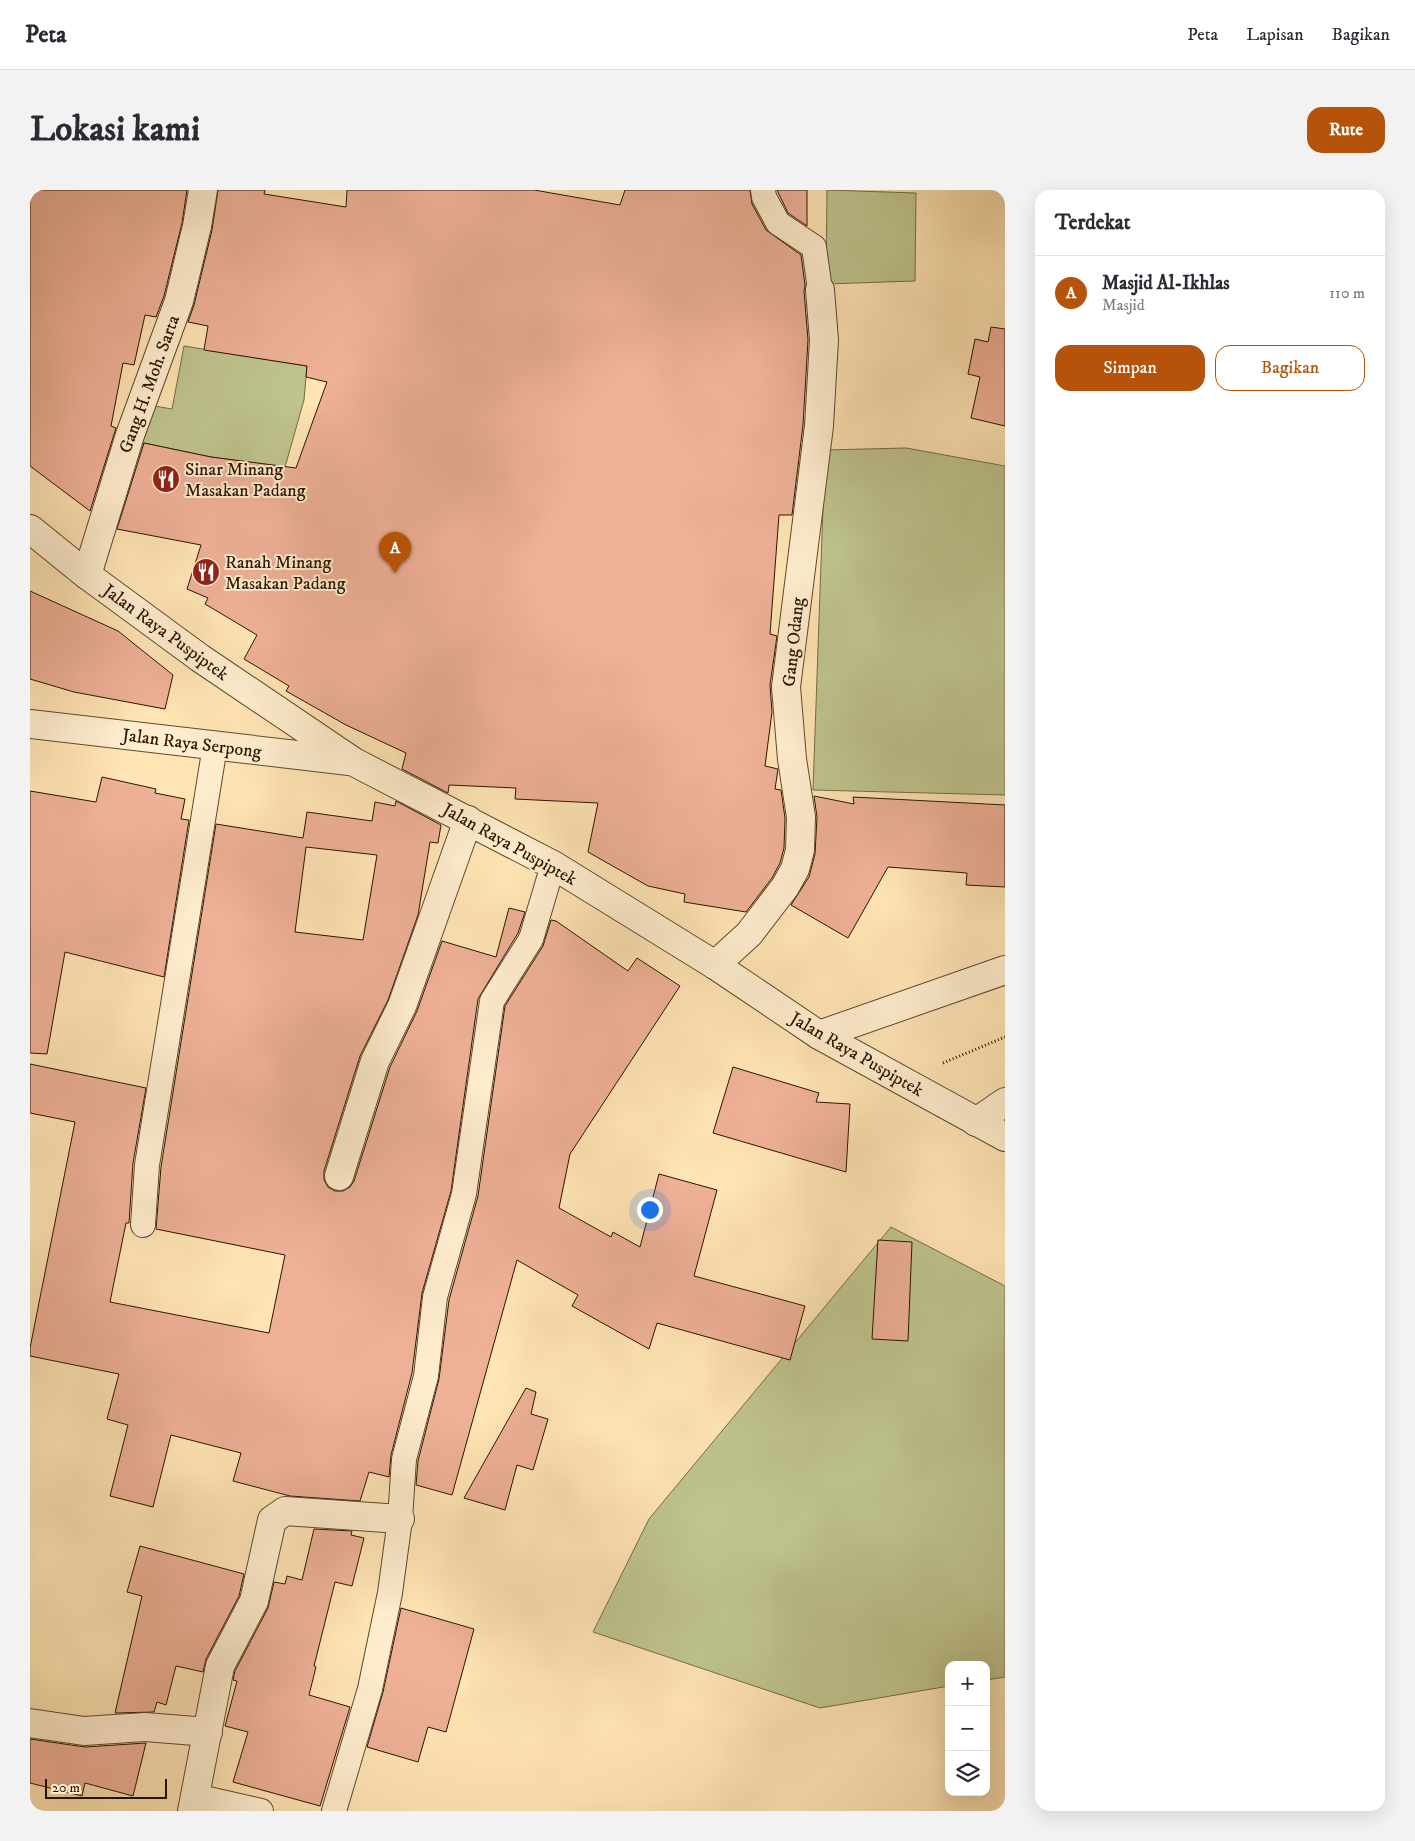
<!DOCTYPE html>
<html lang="id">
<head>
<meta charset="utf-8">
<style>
  :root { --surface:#fff; --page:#f2f2f3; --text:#2b2b33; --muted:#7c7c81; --line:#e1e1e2; --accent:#b45309 }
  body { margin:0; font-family:"IM FELL DW Pica",serif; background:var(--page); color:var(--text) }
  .controls { position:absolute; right:15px; bottom:15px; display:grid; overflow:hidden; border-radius:10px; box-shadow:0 5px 20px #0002 }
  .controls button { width:45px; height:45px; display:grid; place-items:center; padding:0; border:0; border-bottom:1px solid var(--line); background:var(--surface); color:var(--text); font:25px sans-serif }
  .scale { position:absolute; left:15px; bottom:12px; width:122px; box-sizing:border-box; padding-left:5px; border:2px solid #2a1400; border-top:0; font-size:14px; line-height:18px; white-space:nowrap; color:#2a1400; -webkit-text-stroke:4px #ffedce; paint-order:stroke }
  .you { position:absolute; left:619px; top:1019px; width:18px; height:18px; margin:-12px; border:4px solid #fff; border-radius:50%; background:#1a73e8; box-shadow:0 0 0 8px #1a73e833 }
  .badge { display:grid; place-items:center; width:32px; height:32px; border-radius:50%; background:var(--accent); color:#fff; font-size:16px; font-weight:700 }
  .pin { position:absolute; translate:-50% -41px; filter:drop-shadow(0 1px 2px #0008) }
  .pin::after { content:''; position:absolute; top:26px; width:18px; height:15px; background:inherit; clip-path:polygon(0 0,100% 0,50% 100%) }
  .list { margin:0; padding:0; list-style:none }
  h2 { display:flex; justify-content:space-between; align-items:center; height:65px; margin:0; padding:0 20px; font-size:21px }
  h2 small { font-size:16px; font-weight:400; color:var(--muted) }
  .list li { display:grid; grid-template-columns:32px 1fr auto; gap:15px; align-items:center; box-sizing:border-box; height:75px; padding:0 20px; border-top:1px solid var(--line) }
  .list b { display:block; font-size:19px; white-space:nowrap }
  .list p { margin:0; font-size:16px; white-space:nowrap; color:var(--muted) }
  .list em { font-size:16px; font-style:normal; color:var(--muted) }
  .actions { display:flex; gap:10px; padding:15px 20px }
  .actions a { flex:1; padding:11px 0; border:1px solid var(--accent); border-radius:15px; text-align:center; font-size:18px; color:var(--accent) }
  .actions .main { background:var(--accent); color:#fff }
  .icon { flex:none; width:28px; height:28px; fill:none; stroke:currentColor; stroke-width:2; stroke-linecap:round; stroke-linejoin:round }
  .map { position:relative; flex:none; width:975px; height:1621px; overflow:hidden; border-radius:15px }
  header { display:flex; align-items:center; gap:30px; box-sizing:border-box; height:70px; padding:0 25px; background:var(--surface); border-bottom:1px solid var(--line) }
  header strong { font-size:24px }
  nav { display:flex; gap:28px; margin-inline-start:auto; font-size:18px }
  .intro { display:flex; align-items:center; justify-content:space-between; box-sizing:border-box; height:120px; padding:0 30px }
  h1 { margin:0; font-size:35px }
  .button { padding:12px 22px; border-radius:15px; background:var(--accent); color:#fff; font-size:18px; font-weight:700 }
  main { display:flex; gap:30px; padding:0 30px }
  aside { flex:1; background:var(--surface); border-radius:15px; box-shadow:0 5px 20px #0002 }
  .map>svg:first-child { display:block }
  .green { fill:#bfc48e; stroke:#746c47 }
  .building { fill:#eeb097; stroke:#2a1400; fill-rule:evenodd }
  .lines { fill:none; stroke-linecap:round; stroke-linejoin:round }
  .lane-casing { stroke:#5f482d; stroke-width:26 }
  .street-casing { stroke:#5f482d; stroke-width:30 }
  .path { stroke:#2a1400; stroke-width:3; stroke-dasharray:1 2.5; stroke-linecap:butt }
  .lane { stroke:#ffedce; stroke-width:24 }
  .street { stroke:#ffedce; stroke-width:28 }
  .labels { text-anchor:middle; stroke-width:4; stroke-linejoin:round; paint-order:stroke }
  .street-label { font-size:18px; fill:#2a1400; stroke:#ffedce }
  .poi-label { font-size:18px; fill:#2a1400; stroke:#ffedce; text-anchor:start }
</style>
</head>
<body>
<header>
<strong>Peta</strong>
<nav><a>Peta</a><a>Lapisan</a><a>Bagikan</a></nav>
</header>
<div class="intro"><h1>Lokasi kami</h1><a class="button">Rute</a></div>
<main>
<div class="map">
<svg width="975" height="1621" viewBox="0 0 975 1621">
  <rect width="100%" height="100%" fill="#ffe4b4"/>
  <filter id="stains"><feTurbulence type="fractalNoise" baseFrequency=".004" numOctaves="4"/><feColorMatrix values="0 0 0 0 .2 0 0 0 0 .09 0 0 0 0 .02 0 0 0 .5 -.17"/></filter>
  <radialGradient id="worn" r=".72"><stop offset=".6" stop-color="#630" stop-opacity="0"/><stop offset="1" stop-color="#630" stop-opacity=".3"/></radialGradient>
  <g class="green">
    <path d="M797,0l89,3 -1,88 -89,3z"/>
    <path d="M154,156l123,20 -3,34 -19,67 -74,-10 -77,-16 20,-35 18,3z"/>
    <path d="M876,258l99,18v329l-192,-5 12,-340z"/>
    <path d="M861,1037l114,59v391l-19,3v-15h-37v21l-129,22 -227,-76 56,-113z"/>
  </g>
  <g class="building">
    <path d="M0,0h157l-5,33 -18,73 -8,21 -11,-2 -11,50 -11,-2 -12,63 5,2 -26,83 -60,-45z"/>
    <path d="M188,0h47l-1,4 82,13 1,-17h187l86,15 5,-15h125l2,14 14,26 35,25 4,30 -1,6 4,49 -5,85 -11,90h-13l-9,119 7,2 -7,49 2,27 -7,54 13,3 -3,20 6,1 4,28 -1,30 -4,15 -8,15 -26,34 -62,-10 1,-8 -37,-8 -60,-34 10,-49 -83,-4 1,-11 -67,-3 -1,8 -46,-24 4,-16 -60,-28 -60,-34 3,-5 -45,-27 13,-24 -52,-31 3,-6 -21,-9 14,-44 -84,-16 27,-86 67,14 85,11 31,-86 -21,-5 1,-11 -103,-16 4,-24 -20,-4 6,-17 18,-75z"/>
    <path d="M747,0h30v36l-19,-13z"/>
    <path d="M961,137l14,2v97l-34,-8 9,-41 -12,-3 7,-35 13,3z"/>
    <path d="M0,401l88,40 55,44 -8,34 -91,-17 -44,-13z"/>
    <path d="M72,587l54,12 -1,4 30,6 -4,20 8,1 -25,157 -99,-25 -18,102 -17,-1v-262l66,11z"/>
    <path d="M784,606l40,8 -1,-7 152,8v82l-39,-2 1,-12 -79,-6 -40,71 -57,-33 18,-28 6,-23 2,-37z"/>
    <path d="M366,611l45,24 -3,18 -8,-1 -12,73 -30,85 -28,56 -36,115v9l4,7 7,4h8l7,-4 4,-6 36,-114 27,-56 25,-70 54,16 13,-49 16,4 -7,21 -40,66 -27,192 -29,102 -10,80 -21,82 -2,22 -20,-5 -9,29 -70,-5 -57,-15 8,-28 -70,-18 -18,72 -43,-11 18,-71 -21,-6 12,-45 -89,-18v-8l45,-226 -45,-9v-49l116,24 -13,75 -4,60h-3l-16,79 159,31 16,-78 -129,-26 5,-62 55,-343 87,14 4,-26 65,9 3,-19 20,4zM276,657l71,8 -14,85 -68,-8z"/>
    <path d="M521,730l5,1 72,50 9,-13 43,28 -110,168 -11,54 52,29 2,-5 27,15 19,-73 58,16 -23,86 111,30 -15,54 -133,-37 -8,26 -77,-43 6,-11 -61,-35 -65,235 -36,-10 2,-24 21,-82 10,-79 29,-104 27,-190 38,-60z"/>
    <path d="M703,877l86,26 -3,9 34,2 -4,68 -133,-39z"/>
    <path d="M848,1050l34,2 -4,99 -36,-2z"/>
    <path d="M496,1198l10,4 -5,22 17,5 -15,51 -16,-5 -12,45 -41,-12z"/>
    <path d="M284,1339l38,2 -1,4 13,3 -12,48 -17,-4 -21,84 2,1 -7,28 41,12 -30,99 -87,-24 15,-50 -23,-6 12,-45 -4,-1 2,-9 33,-63 6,-26 11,2 2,-8 15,4z"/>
    <path d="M110,1356l104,28 -5,22 -33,63 -3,13 -27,-6 -10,39 -9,-3 -3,10 -39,1 27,-117 -15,-4z"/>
    <path d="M371,1418l73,21 -28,103 -18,-5 -10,35 -51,-15 16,-55z"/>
    <path d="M0,1549l55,8 61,-4 -13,53 -48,-13 -3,13 -52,-13z"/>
  </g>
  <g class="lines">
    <g class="lane-casing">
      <g id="lane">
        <path d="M733,0l1,7 14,26 36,24 6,43"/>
        <path d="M113,1035l4,-60 68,-419"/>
        <path d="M165,1606l66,15"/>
        <path d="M304,1621l36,-122 20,-96 10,-74 4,-60 22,-83 9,-79 29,-103 28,-193 39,-62 22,-74"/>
      </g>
    </g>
    <g class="street-casing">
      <g id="street">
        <path d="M0,339l57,46 113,83 154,104 199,103 162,100 104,70 186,102"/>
        <path d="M57,385l43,-140 49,-134 18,-75 6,-36"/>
        <path d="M0,534l319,37"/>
        <path d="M685,775l34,-31 36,-47 10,-18 5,-19 1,-33 -9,-58 -6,-72 33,-261 5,-86 -4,-50"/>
        <path d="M789,845l186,-65"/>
        <path d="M946,932l29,-20"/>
        <path d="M309,986l36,-115 27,-55 66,-186"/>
        <path d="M0,1533l54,8 61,-4 63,5"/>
        <path d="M162,1621l28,-145 34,-65 18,-81 13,-9 115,8"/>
      </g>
    </g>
    <path class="path" d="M913,873l62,-26"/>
    <use href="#lane" class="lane"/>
    <use href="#street" class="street"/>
  </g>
  <defs>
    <g id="restaurant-disc" transform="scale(1.4375)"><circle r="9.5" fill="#8f2418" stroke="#ffedce"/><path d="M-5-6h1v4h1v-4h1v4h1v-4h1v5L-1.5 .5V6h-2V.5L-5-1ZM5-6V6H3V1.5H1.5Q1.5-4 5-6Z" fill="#fff"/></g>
  </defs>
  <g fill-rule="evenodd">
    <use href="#restaurant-disc" x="136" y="289"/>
    <use href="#restaurant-disc" x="176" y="382"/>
  </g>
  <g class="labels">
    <g class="street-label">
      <text transform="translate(119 194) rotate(-70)" y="6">Gang H. Moh. Sarta</text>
      <text transform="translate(136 442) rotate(36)" y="6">Jalan Raya Puspiptek</text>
      <text transform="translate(763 452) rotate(-84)" y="6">Gang Odang</text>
      <text transform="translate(162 553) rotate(7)" y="6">Jalan Raya Serpong</text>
      <text transform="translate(480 654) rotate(29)" y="6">Jalan Raya Puspiptek</text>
      <text transform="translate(827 864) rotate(30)" y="6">Jalan Raya Puspiptek</text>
    </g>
    <g class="poi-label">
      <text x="155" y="285">Sinar Minang<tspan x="155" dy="21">Masakan Padang</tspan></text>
      <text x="195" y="378">Ranah Minang<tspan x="195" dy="21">Masakan Padang</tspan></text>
    </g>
  </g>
  <rect width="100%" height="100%" filter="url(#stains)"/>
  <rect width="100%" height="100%" fill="url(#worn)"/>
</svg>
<div class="controls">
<button>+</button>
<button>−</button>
<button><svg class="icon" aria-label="layers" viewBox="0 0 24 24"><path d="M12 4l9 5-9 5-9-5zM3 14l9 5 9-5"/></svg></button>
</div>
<div class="scale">20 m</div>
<div class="you"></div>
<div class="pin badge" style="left:365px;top:383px">A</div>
</div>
<aside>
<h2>Terdekat<small></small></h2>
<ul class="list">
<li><span class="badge">A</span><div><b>Masjid Al-Ikhlas</b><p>Masjid</p></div><em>110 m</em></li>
</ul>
<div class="actions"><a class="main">Simpan</a><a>Bagikan</a></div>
</aside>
</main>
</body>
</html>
